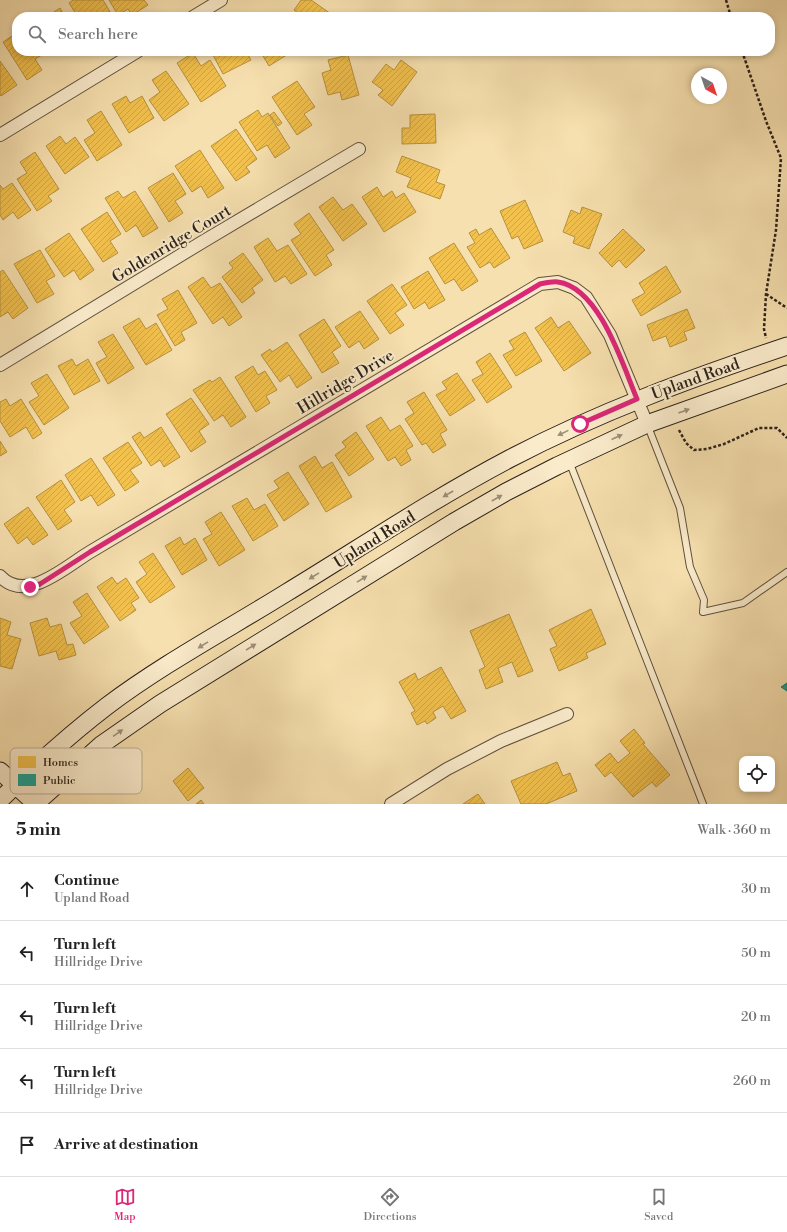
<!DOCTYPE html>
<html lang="en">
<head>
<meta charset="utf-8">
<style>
  :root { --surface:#fff; --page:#f2f2f2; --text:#222; --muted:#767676; --line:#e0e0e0; --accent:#db2777 }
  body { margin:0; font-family:"Libre Bodoni",serif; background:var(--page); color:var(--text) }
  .controls { position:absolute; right:12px; bottom:12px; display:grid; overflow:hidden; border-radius:8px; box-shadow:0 2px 6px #0003 }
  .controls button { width:36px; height:36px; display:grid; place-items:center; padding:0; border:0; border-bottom:1px solid var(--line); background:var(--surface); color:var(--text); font:20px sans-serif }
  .compass { position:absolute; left:691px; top:68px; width:36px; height:36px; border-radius:50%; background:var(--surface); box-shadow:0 2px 6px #0003; rotate:140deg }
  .stop { position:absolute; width:12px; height:12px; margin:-9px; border:3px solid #db2777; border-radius:50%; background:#fff }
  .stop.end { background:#db2777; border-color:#fff; box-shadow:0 1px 4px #0008 }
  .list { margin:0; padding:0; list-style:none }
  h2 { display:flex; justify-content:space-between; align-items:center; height:52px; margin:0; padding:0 16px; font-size:17px }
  h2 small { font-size:13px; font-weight:400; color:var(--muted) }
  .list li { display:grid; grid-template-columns:26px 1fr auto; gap:12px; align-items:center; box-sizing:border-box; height:64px; padding:0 16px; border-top:1px solid var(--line) }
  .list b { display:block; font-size:15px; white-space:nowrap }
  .list p { margin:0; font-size:13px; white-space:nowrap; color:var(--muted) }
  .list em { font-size:13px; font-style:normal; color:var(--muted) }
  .icon { flex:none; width:22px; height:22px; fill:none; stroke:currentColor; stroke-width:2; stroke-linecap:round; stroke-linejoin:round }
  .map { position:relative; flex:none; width:787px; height:804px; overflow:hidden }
  .search { position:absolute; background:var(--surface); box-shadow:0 2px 6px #0003; left:12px; right:12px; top:12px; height:44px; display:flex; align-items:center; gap:10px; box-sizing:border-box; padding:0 14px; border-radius:16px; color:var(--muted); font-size:15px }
  .sheet { height:372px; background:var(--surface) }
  nav { display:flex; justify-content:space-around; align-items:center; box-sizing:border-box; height:56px; border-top:1px solid var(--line); background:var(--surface); font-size:11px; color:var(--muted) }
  nav a { display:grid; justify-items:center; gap:2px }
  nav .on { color:var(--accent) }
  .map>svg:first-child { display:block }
  .homes { fill:url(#homes-hatch); stroke:#b6913e }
  .public { fill:url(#public-hatch); stroke:#1d7c72 }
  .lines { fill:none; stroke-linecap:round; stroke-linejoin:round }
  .service-casing { stroke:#5e513f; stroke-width:8 }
  .minor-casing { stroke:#5e513f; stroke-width:14 }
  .secondary-casing { stroke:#2b211a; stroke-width:19 }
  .path { stroke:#2b211a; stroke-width:2.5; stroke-dasharray:3 2; stroke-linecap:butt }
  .service { stroke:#faebcb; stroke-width:6 }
  .minor { stroke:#faebcb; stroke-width:12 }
  .secondary { stroke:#faebcb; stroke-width:17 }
  .oneway { fill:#9d907b }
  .route { stroke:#db2777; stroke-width:5 }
  .labels { text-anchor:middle; stroke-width:4; stroke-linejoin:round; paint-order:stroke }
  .street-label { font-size:16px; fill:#2b211a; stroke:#faebcb }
  .key { fill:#faebcb; stroke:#bcae96; stroke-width:1 }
  .key-label { font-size:11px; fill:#2b211a }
</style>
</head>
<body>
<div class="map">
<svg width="787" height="804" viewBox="0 0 787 804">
  <defs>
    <pattern id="homes-hatch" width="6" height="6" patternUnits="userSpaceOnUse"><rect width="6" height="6" fill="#f2c14e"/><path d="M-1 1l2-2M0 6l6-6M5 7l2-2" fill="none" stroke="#d0a644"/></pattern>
    <pattern id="public-hatch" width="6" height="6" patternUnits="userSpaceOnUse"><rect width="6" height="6" fill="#17a398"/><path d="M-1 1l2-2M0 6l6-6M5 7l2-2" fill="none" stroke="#15847b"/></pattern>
  </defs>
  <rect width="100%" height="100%" fill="#f7e0af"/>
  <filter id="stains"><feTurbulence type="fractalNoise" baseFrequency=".005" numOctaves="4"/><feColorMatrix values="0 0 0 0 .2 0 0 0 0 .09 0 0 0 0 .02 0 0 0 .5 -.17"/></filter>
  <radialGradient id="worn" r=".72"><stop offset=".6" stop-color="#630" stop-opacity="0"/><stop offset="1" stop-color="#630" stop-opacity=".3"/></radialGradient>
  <g class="homes">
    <path d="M73,0h30l7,12 -8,5h-24l-9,-14z"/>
    <path d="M109,0h35l4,5 -16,10 -4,-6 -10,6z"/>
    <path d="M301,0h10l23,16 -34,1 1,-2 -7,-5z"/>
    <path d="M60,8l5,9h-12l-2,-3z"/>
    <path d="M17,33v18h27l1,2 -10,6 7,11 -15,10 -24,-38z"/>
    <path d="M64,51h10l-7,4z"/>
    <path d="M215,51h31l5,9 -28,14 -11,-21z"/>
    <path d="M260,51h33l-24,15z"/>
    <path d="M193,53l8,13 9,-6 16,26 -25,16 -24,-39z"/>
    <path d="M348,55l11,40 -17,5 -2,-8 -12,3 -6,-22 9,-3 -3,-10z"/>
    <path d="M401,60l16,12 -25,34 -14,-11 5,-5 -11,-8 14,-18 8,6z"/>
    <path d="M0,61l17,24 -16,11 -1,-1z"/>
    <path d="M166,71l23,33 -25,17 -15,-21 11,-8 -8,-12z"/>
    <path d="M297,81l18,26 -11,7 8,11 -15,10 -25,-38z"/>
    <path d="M126,96l4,7 12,-7 12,22 -25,15 -17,-29z"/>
    <path d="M258,110l4,7 6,-4 22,35 -15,10 -8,-13 -10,6 -18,-29z"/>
    <path d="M101,111l21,34 -25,16 -13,-21 11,-7 -8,-13z"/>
    <path d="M274,112l8,11 -4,3 -8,-11z"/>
    <path d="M435,114l1,29 -34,1v-16h8v-13z"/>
    <path d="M236,129l21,30 -11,8 4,5 -14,9 -25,-35z"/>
    <path d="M60,136l6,8 9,-7 14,20 -24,17 -19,-28z"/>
    <path d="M200,150l24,38 -16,10 -7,-12 -9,6 -17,-26z"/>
    <path d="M35,152l24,37 -11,7 4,5 -15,10 -20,-32 10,-6 -7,-11z"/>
    <path d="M402,156l38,14 -4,12 9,3 -5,14 -33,-12 4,-9 -15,-6z"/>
    <path d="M173,173l13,21 -11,7 8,12 -14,9 -21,-34z"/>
    <path d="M12,183l19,27 -13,9 -5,-7 -10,8 -3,-5v-30l3,4z"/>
    <path d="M377,187l6,10 9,-6 4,7 8,-5 12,19 -32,20 -22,-35z"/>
    <path d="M118,191l5,7 12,-7 23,37 -15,9 -7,-12 -10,7 -21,-34z"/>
    <path d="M333,197l10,13 9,-6 15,20 -24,17 -24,-34z"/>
    <path d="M525,200l18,41 -19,8 -6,-13 -6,3 -12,-28z"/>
    <path d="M582,207l20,7 -13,35 -16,-6 2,-6 -12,-5 8,-22 9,4z"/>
    <path d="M107,212l14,22 -11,7 8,12 -15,9 -22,-33z"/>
    <path d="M309,213l25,37 -8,5 6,10 -17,11 -24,-36 10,-6 -7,-10z"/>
    <path d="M491,228l19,30 -16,10 -4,-6 -10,6 -13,-21 8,-4 -6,-10 7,-4 3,6z"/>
    <path d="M623,229l22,21 -19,18 -7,-8 -7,7 -13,-14z"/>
    <path d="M69,233l25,37 -14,10 -6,-10 -10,7 -19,-28z"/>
    <path d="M268,238l9,13 11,-6 19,29 -16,10 -6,-8 -10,6 -21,-35z"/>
    <path d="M454,243l24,38 -16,10 -8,-12 -9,5 -16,-26z"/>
    <path d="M40,250l15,26 -9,5 8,13 -17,9 -23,-39z"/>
    <path d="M243,253l20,27 -11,8 3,5 -13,10 -20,-26 11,-9 -4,-5z"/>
    <path d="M666,266l15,26 -40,24 -9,-16 13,-7 -6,-10z"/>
    <path d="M3,270l25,38 -15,11 -5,-7 -8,5v-45z"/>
    <path d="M428,271l17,29 -16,9 -4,-7 -11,7 -13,-22z"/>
    <path d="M203,277l8,11 9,-5 22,34 -13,9 -6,-9 -10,7 -25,-37z"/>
    <path d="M392,284l15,21 -12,8 9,12 -14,9 -23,-33z"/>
    <path d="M178,290l19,33 -16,9 4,8 -10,6 -18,-31 11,-6 -6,-10z"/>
    <path d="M687,309l8,19 -11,4 3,8 -17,7 -4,-11 -13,5 -6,-16z"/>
    <path d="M360,311l19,28 -15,10 -5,-8 -10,7 -14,-21z"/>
    <path d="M551,317l7,11 11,-7 22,32 -27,18 -29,-43z"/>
    <path d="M139,318l7,11 10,-6 16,27 -26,15 -23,-38z"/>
    <path d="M324,319l17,27 -9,6 7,11 -17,10 -23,-38z"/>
    <path d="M525,332l17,29 -26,15 -13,-21 11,-6 -5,-8z"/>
    <path d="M113,334l21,34 -26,16 -12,-21 11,-6 -9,-15z"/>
    <path d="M287,342l25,36 -15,10 -8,-13 -9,7 -19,-27 9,-6 2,3z"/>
    <path d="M490,353l22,34 -25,16 -15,-23 11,-6 -7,-12z"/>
    <path d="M72,359l4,7 12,-7 12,22 -26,14 -16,-29z"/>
    <path d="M253,366l5,9 7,-4 12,19 -11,6 4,7 -14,9 -21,-35z"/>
    <path d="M457,373l18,27 -25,16 -14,-21 11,-6 -5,-7z"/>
    <path d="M47,374l22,34 -25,17 -15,-23 10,-6 -8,-13z"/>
    <path d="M220,377l26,40 -15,10 -8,-12 -9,6 -21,-31 17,-10 2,2z"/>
    <path d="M424,392l23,38 -7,4 6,11 -13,8 -7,-10 -4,2 -17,-26 9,-6 -7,-11z"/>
    <path d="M191,398l18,26 -10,7 7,11 -15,10 -25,-38z"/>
    <path d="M6,399l4,7 11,-7 21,34 -9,6 -7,-12 -16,10 -10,-16v-19z"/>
    <path d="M381,417l9,14 10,-6 13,21 -7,4 5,10 -10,6 -6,-9 -7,4 -22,-35z"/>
    <path d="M161,427l19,30 -16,10 -4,-7 -9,6 -19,-29 8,-5 4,6z"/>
    <path d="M356,432l18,27 -25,17 -14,-21 11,-8 -4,-5z"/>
    <path d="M0,441l7,11 -7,4z"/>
    <path d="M128,442l14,21 -12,7 9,12 -14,9 -22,-33z"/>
    <path d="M315,456l7,12 10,-6 20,35 -26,15 -27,-46z"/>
    <path d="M91,458l24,37 -17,11 -7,-11 -10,6 -16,-26z"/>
    <path d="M288,472l21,32 -25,17 -17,-26 12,-7 -5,-7z"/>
    <path d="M61,480l14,22 -11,8 8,11 -14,9 -22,-33z"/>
    <path d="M247,498l7,12 11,-6 13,22 -25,15 -21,-35z"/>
    <path d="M28,507l20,28 -15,10 -6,-8 -9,7 -14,-20z"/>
    <path d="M221,512l24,38 -26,16 -16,-27 9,-5 -7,-12z"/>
    <path d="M180,537l4,8 11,-7 12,22 -25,15 -17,-29z"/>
    <path d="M153,553l22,34 -25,16 -14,-21 11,-8 -8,-12z"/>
    <path d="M112,577l5,7 9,-6 13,20 -8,5 5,7 -16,11 -23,-34z"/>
    <path d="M87,593l22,34 -25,17 -14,-21 12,-7 -9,-14z"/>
    <path d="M591,609l15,35 -20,9 2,5 -29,13 -9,-22 7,-3 -8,-16z"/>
    <path d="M509,614l24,57 -15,6 -6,-15 -14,6 5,14 -17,7 -7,-19 6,-3 -15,-36z"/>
    <path d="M0,618l11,4 -4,13 14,4 -9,30 -12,-3z"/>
    <path d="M47,618l3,9 11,-3 6,21 6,-1 3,11 -17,5 -3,-9 -17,5 -9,-33z"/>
    <path d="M441,667l25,44 -15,8 -8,-13 -10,6 3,6 -9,6 -2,-3 -8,4 -6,-12 4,-2 -16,-29 16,-9 3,7z"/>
    <path d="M634,729l11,14 -2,1 27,31 -14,12 -4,-5 -19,15 -22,-25 -6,5 -10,-12 15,-12 8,10 12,-10 -10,-12z"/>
    <path d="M557,762l6,14 7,-3 7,18 -31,13h-25l-10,-23z"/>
    <path d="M188,768l16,20 -16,13 -15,-20z"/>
    <path d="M478,794l7,10h-22z"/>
    <path d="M201,800l3,4h-8z"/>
  </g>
  <path class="public" d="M787,683v8l-6,-4z"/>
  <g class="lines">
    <g class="service-casing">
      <g id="service">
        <path d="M647,424l33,84 10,59 14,33 -1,12 40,-9 44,-31"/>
        <path d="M569,461l134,343"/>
      </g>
    </g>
    <g class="minor-casing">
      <g id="minor">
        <path d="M193,17l28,-17"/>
        <path d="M0,135l138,-84"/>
        <path d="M0,365l204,-124 155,-92"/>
        <path d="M0,576c26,28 65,-9 90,-24l450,-268 18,-2 16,6 12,9 24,38 37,89"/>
        <path d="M391,804l56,-35 54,-28 66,-27"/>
      </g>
    </g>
    <g class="secondary-casing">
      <g id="secondary">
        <path d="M0,771l35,32"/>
        <path d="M0,800c34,-33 69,-65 107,-94 54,-41 121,-77 179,-113 74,-45 147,-94 225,-135 88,-46 181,-80 276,-112"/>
        <path d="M35,804l66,-59 59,-41 294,-182 52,-30 51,-26 90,-42 140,-50"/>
      </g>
    </g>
    <g class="path">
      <path d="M726,0l5,17"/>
      <path d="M742,51l24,70 15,37 -5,72 -10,64 -2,35 2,9"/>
      <path d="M766,294l21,14"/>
      <path d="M679,430l7,13 8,7 13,-1 17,-5 35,-16h18l10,10"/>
    </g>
    <use href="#service" class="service"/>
    <use href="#minor" class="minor"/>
    <use href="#secondary" class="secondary"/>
  </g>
  <defs><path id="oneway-solid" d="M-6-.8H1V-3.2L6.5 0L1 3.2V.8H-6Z"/></defs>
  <g class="oneway">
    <use href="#oneway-solid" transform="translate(684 411) rotate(-20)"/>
    <use href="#oneway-solid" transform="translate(563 433) rotate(154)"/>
    <use href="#oneway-solid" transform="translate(617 437) rotate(-25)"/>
    <use href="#oneway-solid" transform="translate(448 494) rotate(150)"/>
    <use href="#oneway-solid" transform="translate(497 498) rotate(-30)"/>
    <use href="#oneway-solid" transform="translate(314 576) rotate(148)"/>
    <use href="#oneway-solid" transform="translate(362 579) rotate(-32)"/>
    <use href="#oneway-solid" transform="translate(203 645) rotate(148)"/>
    <use href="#oneway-solid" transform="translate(251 647) rotate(-32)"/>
    <use href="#oneway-solid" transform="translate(118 733) rotate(-35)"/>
  </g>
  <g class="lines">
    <path class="route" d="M30,587l10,-3 50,-32 450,-268c5,-1 13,-3 18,-2 42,6 65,84 79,117l-57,25"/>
  </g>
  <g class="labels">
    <g class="street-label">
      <text transform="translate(171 243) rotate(-31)" y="6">Goldenridge Court</text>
      <text transform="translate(695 378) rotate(-20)" y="6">Upland Road</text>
      <text transform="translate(345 381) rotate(-31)" y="6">Hillridge Drive</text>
      <text transform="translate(374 539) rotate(-32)" y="6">Upland Road</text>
    </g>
  </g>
  <rect x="10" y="748" width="132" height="46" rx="6" class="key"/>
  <rect x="18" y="756" width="18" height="12" fill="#f2c14e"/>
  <rect x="18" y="774" width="18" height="12" fill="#17a398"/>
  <g class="key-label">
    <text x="43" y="766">Homes</text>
    <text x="43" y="784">Public</text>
  </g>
  <rect width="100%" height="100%" filter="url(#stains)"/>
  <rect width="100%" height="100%" fill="url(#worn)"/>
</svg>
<div class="controls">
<button><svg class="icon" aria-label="locate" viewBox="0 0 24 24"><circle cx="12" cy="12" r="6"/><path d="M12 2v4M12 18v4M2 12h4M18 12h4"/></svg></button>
</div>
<svg class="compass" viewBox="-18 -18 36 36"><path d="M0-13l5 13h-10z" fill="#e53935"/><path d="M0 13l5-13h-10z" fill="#767676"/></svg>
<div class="stop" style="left:580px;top:424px"></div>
<div class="stop end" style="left:30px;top:587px"></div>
<div class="search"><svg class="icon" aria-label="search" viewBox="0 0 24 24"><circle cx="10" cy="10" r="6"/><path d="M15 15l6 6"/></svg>Search here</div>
</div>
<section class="sheet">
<h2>5 min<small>Walk · 360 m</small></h2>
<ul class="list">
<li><svg class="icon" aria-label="ahead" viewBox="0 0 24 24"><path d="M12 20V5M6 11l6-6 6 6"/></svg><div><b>Continue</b><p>Upland Road</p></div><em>30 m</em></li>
<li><svg class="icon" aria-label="left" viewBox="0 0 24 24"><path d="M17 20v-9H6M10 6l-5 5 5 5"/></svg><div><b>Turn left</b><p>Hillridge Drive</p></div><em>50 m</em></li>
<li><svg class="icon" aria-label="left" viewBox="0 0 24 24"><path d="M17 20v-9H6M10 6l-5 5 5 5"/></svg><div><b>Turn left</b><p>Hillridge Drive</p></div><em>20 m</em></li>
<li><svg class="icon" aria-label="left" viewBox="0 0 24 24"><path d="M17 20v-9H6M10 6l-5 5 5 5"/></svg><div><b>Turn left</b><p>Hillridge Drive</p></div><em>260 m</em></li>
<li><svg class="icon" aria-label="arrive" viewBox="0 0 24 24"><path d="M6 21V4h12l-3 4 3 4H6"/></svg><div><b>Arrive at destination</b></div></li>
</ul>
</section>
<nav>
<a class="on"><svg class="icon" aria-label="map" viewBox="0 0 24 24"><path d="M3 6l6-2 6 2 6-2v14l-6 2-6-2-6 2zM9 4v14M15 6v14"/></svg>Map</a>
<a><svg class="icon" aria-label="directions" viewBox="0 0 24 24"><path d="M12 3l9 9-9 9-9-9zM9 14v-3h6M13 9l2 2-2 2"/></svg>Directions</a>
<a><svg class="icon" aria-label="saved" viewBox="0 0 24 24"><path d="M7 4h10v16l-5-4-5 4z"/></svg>Saved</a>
</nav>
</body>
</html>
